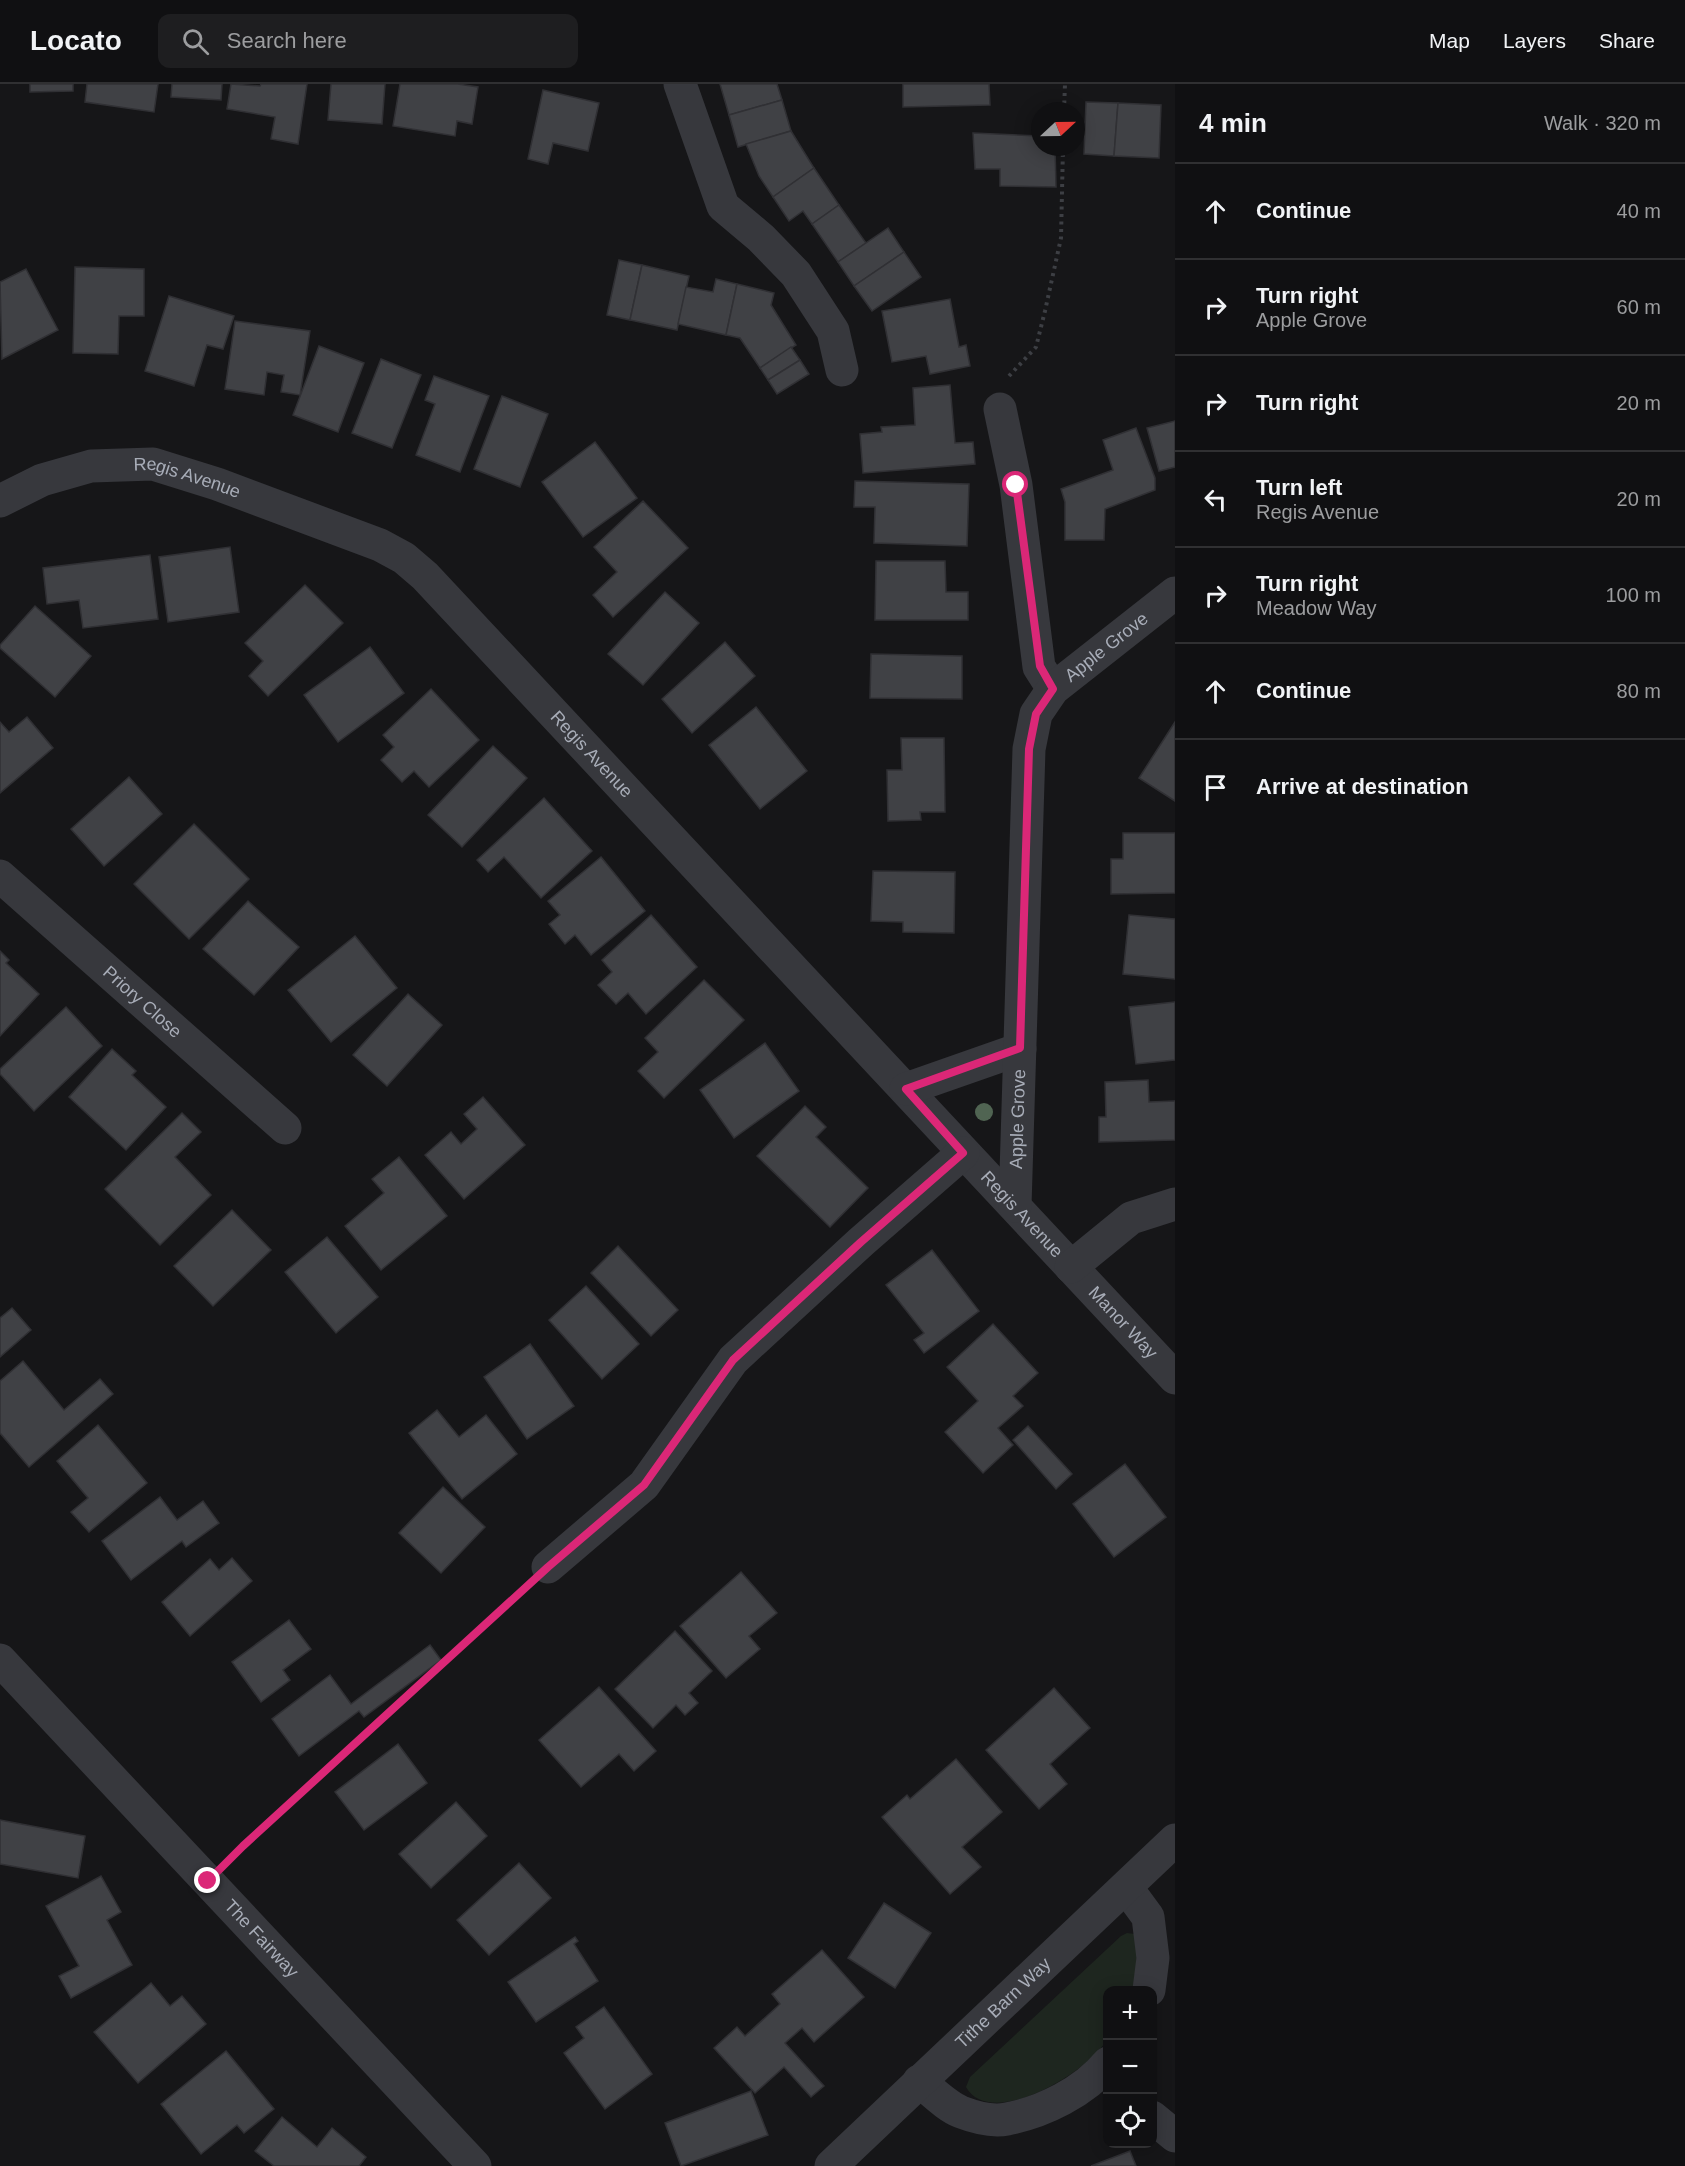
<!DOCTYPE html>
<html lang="en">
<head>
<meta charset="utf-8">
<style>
  :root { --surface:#101012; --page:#1e1e20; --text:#f1f3f6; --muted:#9c9d9f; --line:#303032 }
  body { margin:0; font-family:Helvetica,sans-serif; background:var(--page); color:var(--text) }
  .controls { position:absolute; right:18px; bottom:18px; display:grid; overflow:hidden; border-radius:12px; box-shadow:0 3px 15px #0003 }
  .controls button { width:54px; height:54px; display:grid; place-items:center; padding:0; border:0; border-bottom:2px solid var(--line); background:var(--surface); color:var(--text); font:30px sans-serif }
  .compass { position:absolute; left:1031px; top:18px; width:54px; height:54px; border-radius:50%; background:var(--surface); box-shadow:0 3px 15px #0003; rotate:68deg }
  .stop { position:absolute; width:18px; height:18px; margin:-14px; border:4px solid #db2777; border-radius:50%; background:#fff }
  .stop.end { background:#db2777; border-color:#fff; box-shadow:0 2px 6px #0008 }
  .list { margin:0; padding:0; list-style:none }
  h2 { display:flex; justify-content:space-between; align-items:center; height:78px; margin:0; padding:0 24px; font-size:26px }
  h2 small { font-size:20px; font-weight:400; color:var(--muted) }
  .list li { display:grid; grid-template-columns:39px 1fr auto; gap:18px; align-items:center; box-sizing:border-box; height:96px; padding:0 24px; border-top:2px solid var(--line) }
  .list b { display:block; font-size:22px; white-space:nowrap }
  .list p { margin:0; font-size:20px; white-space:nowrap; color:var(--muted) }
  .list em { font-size:20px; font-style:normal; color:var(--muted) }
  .icon { flex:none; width:33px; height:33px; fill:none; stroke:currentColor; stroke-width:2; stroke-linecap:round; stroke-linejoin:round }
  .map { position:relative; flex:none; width:1175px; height:2082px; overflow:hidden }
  header { display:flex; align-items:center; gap:36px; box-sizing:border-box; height:84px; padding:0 30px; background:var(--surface); border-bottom:2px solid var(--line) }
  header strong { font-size:28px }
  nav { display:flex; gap:33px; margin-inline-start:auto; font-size:21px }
  .search { width:420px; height:54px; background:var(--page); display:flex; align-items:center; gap:15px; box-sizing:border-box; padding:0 21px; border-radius:12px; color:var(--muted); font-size:22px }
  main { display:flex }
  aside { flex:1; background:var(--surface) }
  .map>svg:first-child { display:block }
  .green { fill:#1e261f }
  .building { fill:#404145; stroke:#303034; stroke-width:1.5 }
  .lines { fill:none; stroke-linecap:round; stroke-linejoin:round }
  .path { stroke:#3d3f44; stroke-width:4; stroke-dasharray:3 4.5; stroke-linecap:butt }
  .minor { stroke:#37383d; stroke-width:33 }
  .tree { fill:#506452 }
  .route { stroke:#db2777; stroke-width:8 }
  .labels { text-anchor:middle; stroke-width:6; stroke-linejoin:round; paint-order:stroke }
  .street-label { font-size:18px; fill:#a8adb8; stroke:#111113 }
</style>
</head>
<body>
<header>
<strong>Locato</strong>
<div class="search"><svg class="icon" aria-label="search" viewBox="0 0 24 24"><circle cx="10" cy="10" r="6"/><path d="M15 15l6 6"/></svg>Search here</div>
<nav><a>Map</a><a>Layers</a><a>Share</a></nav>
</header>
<main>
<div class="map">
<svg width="1175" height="2082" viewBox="0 0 1175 2082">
  <rect width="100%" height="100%" fill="#161618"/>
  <path class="green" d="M1127,1849l8,1 4,4 -5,52h-26c-1,11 3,43 -2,51 -18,31 -115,90 -140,46l4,-10 151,-141z"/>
  <g class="building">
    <path d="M30,0h43v7l-43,1z"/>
    <path d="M87,0h71l-4,28 -69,-10z"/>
    <path d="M172,0h50l-1,16 -50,-3z"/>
    <path d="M231,0l29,2 1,-2h46l-9,60 -27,-5 4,-22 -48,-8z"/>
    <path d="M331,0h54l-3,40 -54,-4z"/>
    <path d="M400,0h58l20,3 -6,37 -15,-3 -2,15 -62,-10z"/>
    <path d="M720,0h57l5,16 -53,15z"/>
    <path d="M903,0h86l1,21 -87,2z"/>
    <path d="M543,6l56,13 -11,48 -35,-8 -5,21 -20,-5z"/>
    <path d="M782,16l9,31 -53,16 -9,-32z"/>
    <path d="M1086,18l32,1 -4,53 -30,-2z"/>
    <path d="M1118,19l43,2 -2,53 -45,-2z"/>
    <path d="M791,47l23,37 -41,29 -14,-21 -13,-32z"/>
    <path d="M973,49l67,3v11h15l1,40 -56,-1v-17h-25z"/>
    <path d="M814,84l25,37 -27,19 -9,-13 -14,10 -16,-24z"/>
    <path d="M839,121l27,38 -28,19 -26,-38z"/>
    <path d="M888,144l16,24 -50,34 -16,-24z"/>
    <path d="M904,168l17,25 -49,34 -18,-25z"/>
    <path d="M619,176l23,5 -12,55 -23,-5z"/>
    <path d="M642,181l47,11 -12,54 -47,-10z"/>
    <path d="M75,183l69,2v47h-25l-1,38 -45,-1z"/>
    <path d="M26,185l32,61 -56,29 -2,-77z"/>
    <path d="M716,195l21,5 -11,51 -48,-11 8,-37 27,5z"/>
    <path d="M737,200l37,9 -3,12 25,40 -36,23 -20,-30 -14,-3z"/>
    <path d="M169,212l65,20 -11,33 -16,-4 -13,41 -49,-15z"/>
    <path d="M950,215l9,48 7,-2 4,21 -40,8 -4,-18 -34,6 -10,-51z"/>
    <path d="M235,237l75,10 -10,64 -19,-3 3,-17 -17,-3 -3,23 -39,-6z"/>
    <path d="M319,262l45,17 -26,69 -45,-17z"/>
    <path d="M791,263l9,13 -32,20 -8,-12z"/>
    <path d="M381,275l40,16 -29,73 -40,-15z"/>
    <path d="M800,276l9,14 -32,20 -9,-14z"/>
    <path d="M434,292l55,20 -29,76 -44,-17 19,-51 -10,-4z"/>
    <path d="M950,301l5,58 18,-1 2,22 -112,9 -3,-39 22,-2 -1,-5 34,-2 -2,-37z"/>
    <path d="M502,312l46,18 -28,73 -46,-18z"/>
    <path d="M1175,337v46l-16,4 -12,-43z"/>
    <path d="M1136,344l19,50v12l-50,19 -1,31h-39v-38l-4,-13 52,-19 -10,-30z"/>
    <path d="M595,358l42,56 -54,39 -41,-55z"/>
    <path d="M855,397l114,3 -2,62 -93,-3 1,-36h-21z"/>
    <path d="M643,417l45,47 -75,69 -20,-22 24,-23 -23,-25z"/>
    <path d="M230,463l9,65 -71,10 -9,-65z"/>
    <path d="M150,471l8,64 -75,9 -4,-28 -32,4 -4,-36z"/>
    <path d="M876,477h69l1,31h22v28h-93z"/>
    <path d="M305,501l38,38 -75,73 -19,-20 14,-15 -18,-18z"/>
    <path d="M665,508l34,31 -56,62 -35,-31z"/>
    <path d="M35,522l56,50 -36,41 -55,-49v-3z"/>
    <path d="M725,558l30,34 -63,57 -30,-34z"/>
    <path d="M370,563l34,46 -66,49 -34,-47z"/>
    <path d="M871,570l91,2v43l-92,-1z"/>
    <path d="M431,605l48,51 -50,47 -15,-16 -12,11 -21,-22 13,-13 -11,-12z"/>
    <path d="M756,623l51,64 -47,38 -51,-64z"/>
    <path d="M27,633l26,31 -53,45v-71l9,10z"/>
    <path d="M1175,638v79l-36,-23z"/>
    <path d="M901,654h43l1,74h-25l1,8 -33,1 -1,-51h15z"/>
    <path d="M493,662l34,32 -65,69 -34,-32z"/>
    <path d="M129,693l33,37 -58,52 -33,-37z"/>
    <path d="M544,714l48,53 -51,47 -37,-41 -16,15 -11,-12z"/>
    <path d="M194,740l55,55 -60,60 -55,-55z"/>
    <path d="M1123,749h52v60l-64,1v-35h12z"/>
    <path d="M601,773l44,54 -54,44 -16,-20 -10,9 -16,-20 11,-9 -12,-14z"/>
    <path d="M873,787l82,1 -1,61 -51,-1v-10l-32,-1z"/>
    <path d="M248,817l51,46 -45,48 -51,-46z"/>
    <path d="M651,831l46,52 -51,47 -18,-21 -12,11 -18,-19 14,-13 -10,-12z"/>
    <path d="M1129,831l46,4v60l-52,-5z"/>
    <path d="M355,852l42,52 -66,54 -43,-52z"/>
    <path d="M0,867l9,9 -3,3 33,31 -39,42z"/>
    <path d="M704,896l40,40 -80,78 -26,-27 20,-19 -13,-14z"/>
    <path d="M408,910l34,31 -55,61 -34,-31z"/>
    <path d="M1175,918v58l-39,4 -7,-57z"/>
    <path d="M66,923l36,39 -68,65 -34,-37v-5z"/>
    <path d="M765,959l34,48 -65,47 -34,-48z"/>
    <path d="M112,965l24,22 -4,4 34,32 -40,43 -57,-53z"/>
    <path d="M1148,996l1,22 26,-1v39l-76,2v-25h7l-1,-35z"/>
    <path d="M483,1013l42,48 -61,54 -39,-44 26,-23 10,12 16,-15 -13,-15z"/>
    <path d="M805,1022l21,21 -10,10 52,51 -38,39 -73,-71z"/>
    <path d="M182,1029l19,19 -26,25 36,38 -51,50 -55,-56z"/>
    <path d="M399,1073l48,59 -66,54 -36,-44 39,-33 -12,-14z"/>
    <path d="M232,1126l39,40 -58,56 -39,-40z"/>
    <path d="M327,1153l51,60 -42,36 -51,-61z"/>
    <path d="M618,1162l60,64 -27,26 -60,-63z"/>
    <path d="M932,1166l47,61 -55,42 -10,-13 10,-7 -38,-48z"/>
    <path d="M586,1202l53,58 -37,35 -53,-59z"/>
    <path d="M12,1224l19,22 -31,27v-39z"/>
    <path d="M993,1240l45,49 -25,23 10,10 -25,22 15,17 -30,28 -38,-41 33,-31 -31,-34z"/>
    <path d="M530,1260l44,62 -47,33 -43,-62z"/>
    <path d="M23,1277l41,49 36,-31 13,15 -84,73 -29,-34v-52z"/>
    <path d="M437,1326l22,27 27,-22 31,39 -55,45 -53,-66z"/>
    <path d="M98,1341l49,58 -58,49 -18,-20 17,-14 -31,-37z"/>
    <path d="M1028,1342l44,48 -16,15 -43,-49z"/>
    <path d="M1125,1380l41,53 -52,40 -41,-53z"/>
    <path d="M443,1403l42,40 -44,46 -42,-40z"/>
    <path d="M160,1413l17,23 26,-19 16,22 -33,24 -4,-6 -51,39 -29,-39z"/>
    <path d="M232,1474l20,23 -62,55 -28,-34 48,-43 9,11z"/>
    <path d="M741,1488l36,41 -28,23 11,13 -34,29 -46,-52z"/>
    <path d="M289,1536l22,29 -28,21 7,10 -29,22 -29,-40z"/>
    <path d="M675,1547l37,40 -23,22 9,10 -13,12 -9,-10 -23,23 -38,-39z"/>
    <path d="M430,1561l11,15 -77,57 -5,-6 -60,45 -27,-37 58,-44 21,29z"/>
    <path d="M599,1603l57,64 -22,20 -15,-17 -38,33 -42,-47z"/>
    <path d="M1054,1604l36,40 -40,36 17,20 -28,25 -53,-59z"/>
    <path d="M398,1660l29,39 -63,47 -29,-38z"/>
    <path d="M956,1675l46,53 -40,35 19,20 -31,27 -68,-77 25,-22 3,4z"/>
    <path d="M456,1718l31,34 -56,52 -32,-34z"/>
    <path d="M0,1736l85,16 -7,42 -78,-14z"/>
    <path d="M519,1779l32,35 -62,57 -32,-35z"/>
    <path d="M101,1792l20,36 -14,8 25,45 -61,33 -12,-22 20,-10 -33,-60z"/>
    <path d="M884,1819l47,30 -36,55 -47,-30z"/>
    <path d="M575,1853l3,4 -4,3 24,37 -62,41 -28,-40z"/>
    <path d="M822,1866l42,47 -50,45 -12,-14 -17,15 39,43 -13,11 -27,-30 -29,26 -41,-45 23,-21 8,9 35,-32 -8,-10z"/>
    <path d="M151,1899l19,23 12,-10 24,28 -68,59 -44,-51z"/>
    <path d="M604,1923l48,67 -47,35 -41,-56 20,-15 -8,-11z"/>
    <path d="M226,1967l48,58 -30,24 -7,-8 -36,29 -40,-50z"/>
    <path d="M751,2007l17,44 -87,31 -16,-43z"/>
    <path d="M282,2033l35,30 15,-19 34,29 -7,9h-85l-19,-15z"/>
    <path d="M1130,2067l6,15h-45z"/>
  </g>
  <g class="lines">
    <g class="path">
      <path d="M1064,27l1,-27"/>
      <path d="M1009,292l27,-29 9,-36 16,-73 2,-91"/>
      <path d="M232,1773l291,-267"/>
    </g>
    <g class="minor">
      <path d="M680,0l43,122 38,32 35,36 37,57 9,39"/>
      <path d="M1000,325l16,76 23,182 14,22"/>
      <path id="s1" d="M0,417l42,-21 49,-14 62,-2 64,20 163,61 24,13 21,18 750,802"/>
      <path id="s2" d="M0,792l285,252"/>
      <path d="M906,1005l114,-40"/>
      <path id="s3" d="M1015,1122l14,-457 7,-35 17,-25 122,-96"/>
      <path d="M1071,1183l60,-49 44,-14"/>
      <path d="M548,1483l96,-82 89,-125 128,-118 102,-89"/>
      <path id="s4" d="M0,1576l475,506"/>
      <path d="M1126,1803l22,30 5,41 -4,32"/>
      <path d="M919,1997c13,10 27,25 42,31 13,5 31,10 46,7 36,-7 77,-27 101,-56"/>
      <path d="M1152,2033l23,19"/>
      <path id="s5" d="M831,2082l344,-326"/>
    </g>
  </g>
  <circle class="tree" cx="984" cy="1028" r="9"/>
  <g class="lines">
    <path class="route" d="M208,1797l35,-35 305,-279 96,-82 89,-125 128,-118 102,-89 -57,-64 114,-41 9,-299 7,-35 17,-25 -13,-23 -24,-181"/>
  </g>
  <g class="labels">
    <g class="street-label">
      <text dy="6" stroke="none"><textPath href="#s1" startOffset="196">Regis Avenue</textPath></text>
      <text dy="6" stroke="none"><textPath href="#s3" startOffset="591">Apple Grove</textPath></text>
      <text dy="6" stroke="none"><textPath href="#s1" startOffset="700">Regis Avenue</textPath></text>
      <text dy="6" stroke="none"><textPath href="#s2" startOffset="190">Priory Close</textPath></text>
      <text dy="6" stroke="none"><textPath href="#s3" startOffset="87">Apple Grove</textPath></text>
      <text dy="6" stroke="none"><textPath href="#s1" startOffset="1330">Regis Avenue</textPath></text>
      <text dy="6" stroke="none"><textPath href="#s1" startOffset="1478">Manor Way</textPath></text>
      <text dy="6" stroke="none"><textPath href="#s4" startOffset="382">The Fairway</textPath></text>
      <text dy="6" stroke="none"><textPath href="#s5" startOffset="237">Tithe Barn Way</textPath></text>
    </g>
  </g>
</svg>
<div class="controls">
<button>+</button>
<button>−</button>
<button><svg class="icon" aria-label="locate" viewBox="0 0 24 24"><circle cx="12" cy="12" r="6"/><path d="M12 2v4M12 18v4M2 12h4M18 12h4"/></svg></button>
</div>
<svg class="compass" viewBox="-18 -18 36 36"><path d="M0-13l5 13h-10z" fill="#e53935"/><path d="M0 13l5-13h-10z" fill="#9c9d9f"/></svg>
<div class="stop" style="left:1016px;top:401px"></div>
<div class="stop end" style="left:208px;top:1797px"></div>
</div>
<aside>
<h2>4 min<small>Walk · 320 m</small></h2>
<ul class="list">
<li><svg class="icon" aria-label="ahead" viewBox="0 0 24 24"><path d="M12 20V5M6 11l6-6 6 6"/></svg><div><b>Continue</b></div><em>40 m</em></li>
<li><svg class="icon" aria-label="right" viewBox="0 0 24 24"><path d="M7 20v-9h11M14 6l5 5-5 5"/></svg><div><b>Turn right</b><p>Apple Grove</p></div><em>60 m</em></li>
<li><svg class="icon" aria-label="right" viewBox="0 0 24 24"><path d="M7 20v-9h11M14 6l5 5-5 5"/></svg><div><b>Turn right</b></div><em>20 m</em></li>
<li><svg class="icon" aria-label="left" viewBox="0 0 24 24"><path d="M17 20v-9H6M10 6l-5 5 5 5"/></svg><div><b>Turn left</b><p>Regis Avenue</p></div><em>20 m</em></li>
<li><svg class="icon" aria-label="right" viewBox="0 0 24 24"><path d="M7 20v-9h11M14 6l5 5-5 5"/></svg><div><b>Turn right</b><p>Meadow Way</p></div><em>100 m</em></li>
<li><svg class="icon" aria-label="ahead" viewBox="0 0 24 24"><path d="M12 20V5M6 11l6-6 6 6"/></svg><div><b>Continue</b></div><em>80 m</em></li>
<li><svg class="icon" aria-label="arrive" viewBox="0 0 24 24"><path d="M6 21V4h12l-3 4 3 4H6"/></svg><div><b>Arrive at destination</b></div></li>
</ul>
</aside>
</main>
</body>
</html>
